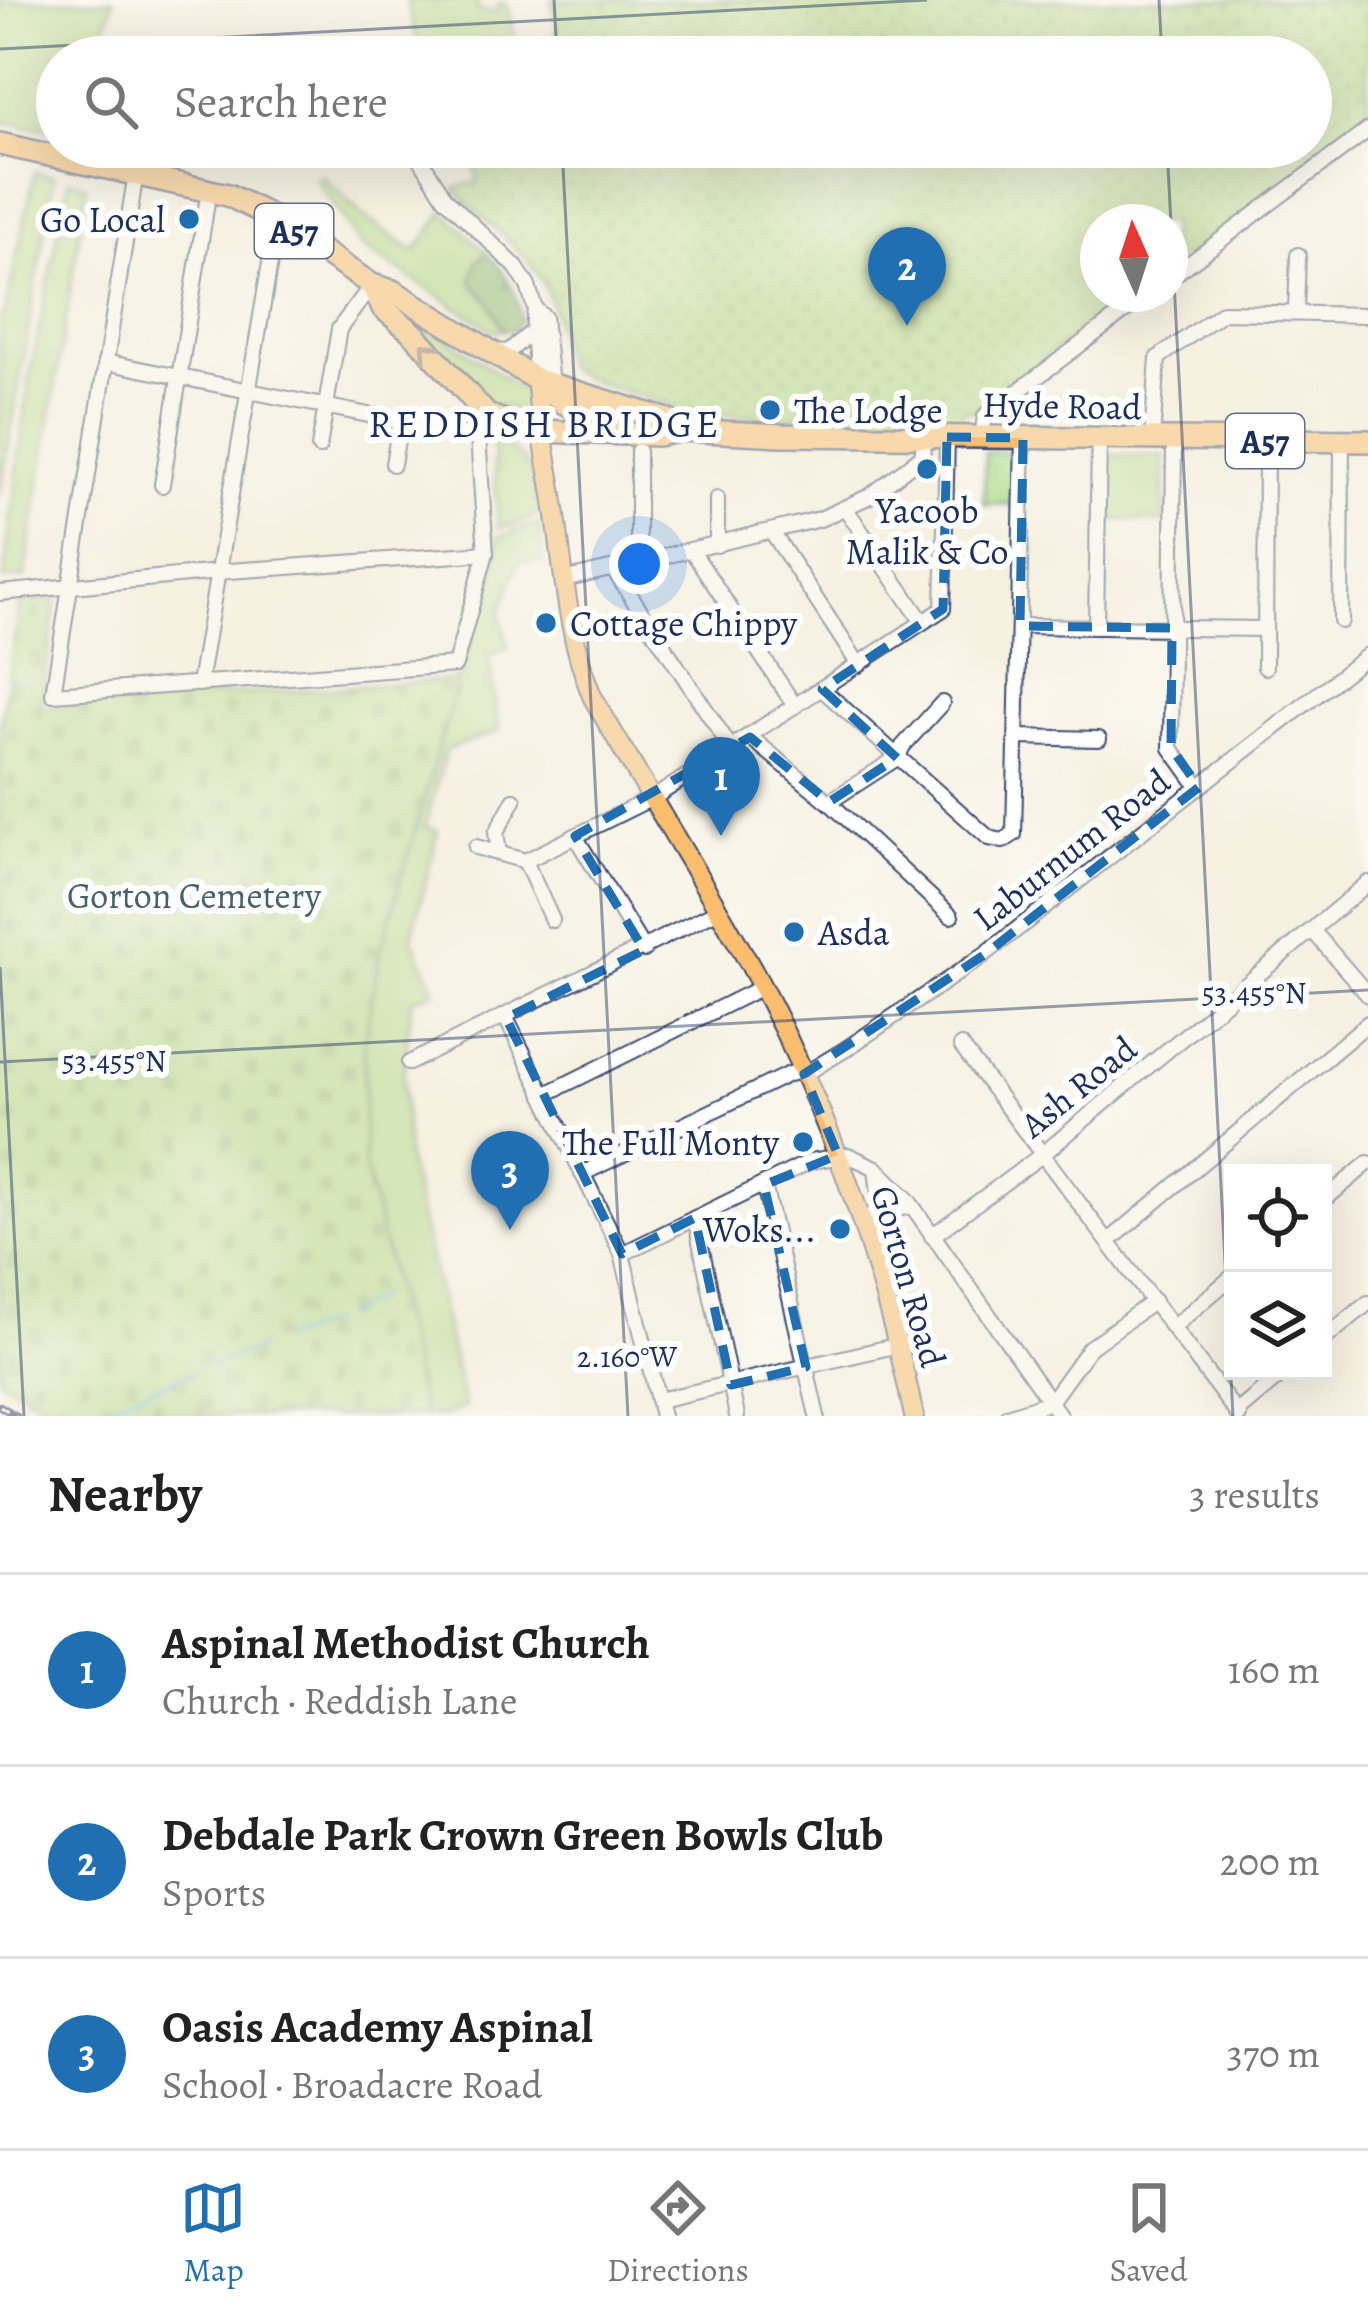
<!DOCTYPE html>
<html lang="en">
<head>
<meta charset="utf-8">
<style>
  :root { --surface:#fff; --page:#f6f6f6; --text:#222; --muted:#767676; --line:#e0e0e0; --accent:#1f6fb2 }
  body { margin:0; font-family:Alegreya,serif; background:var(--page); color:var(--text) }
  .controls { position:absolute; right:36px; bottom:36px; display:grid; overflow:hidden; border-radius:0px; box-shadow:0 12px 48px #0002 }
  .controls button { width:108px; height:108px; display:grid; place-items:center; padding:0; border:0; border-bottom:3px solid var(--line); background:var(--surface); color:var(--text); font:60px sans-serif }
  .compass { position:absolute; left:1080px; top:204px; width:108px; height:108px; border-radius:50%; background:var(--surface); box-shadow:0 12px 48px #0002; rotate:357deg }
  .you { position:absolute; left:639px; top:564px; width:42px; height:42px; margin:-30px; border:9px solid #fff; border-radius:50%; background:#1a73e8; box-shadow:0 0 0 18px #1a73e833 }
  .badge { display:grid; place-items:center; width:78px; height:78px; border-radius:50%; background:var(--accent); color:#fff; font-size:39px; font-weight:700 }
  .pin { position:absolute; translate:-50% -99px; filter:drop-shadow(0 3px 6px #0008) }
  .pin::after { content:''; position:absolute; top:63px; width:42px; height:36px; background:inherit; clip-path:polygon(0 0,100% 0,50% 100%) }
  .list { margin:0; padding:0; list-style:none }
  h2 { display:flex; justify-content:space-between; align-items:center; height:156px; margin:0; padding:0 48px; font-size:51px }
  h2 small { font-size:39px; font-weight:400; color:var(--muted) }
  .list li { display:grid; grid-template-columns:78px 1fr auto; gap:36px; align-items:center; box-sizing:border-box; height:192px; padding:0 48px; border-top:3px solid var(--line) }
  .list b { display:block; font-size:45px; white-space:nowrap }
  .list p { margin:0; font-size:39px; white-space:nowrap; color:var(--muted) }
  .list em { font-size:39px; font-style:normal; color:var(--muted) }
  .icon { flex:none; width:66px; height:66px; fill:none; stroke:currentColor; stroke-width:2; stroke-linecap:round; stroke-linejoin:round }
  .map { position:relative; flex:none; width:1368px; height:1416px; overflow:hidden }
  .search { position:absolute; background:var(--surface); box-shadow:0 12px 48px #0002; left:36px; right:36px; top:36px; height:132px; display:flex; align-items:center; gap:30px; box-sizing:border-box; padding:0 42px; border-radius:66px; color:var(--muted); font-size:45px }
  .sheet { height:732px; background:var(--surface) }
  nav { display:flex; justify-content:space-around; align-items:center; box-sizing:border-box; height:168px; border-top:3px solid var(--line); background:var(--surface); font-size:33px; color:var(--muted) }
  nav a { display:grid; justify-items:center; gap:6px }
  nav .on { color:var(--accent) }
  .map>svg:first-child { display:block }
  .green { fill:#add985; stroke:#648472; stroke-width:3 }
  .forest { fill:url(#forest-firs); stroke:#527468; stroke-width:3 }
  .cemetery { fill:url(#cemetery-stones); stroke:#648472; stroke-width:3 }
  .park { fill:url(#park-dots); stroke:#648472; stroke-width:3 }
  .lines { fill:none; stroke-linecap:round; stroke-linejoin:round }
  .stream { stroke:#54b3d2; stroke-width:3 }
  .minor-casing { stroke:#3c4c72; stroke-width:18 }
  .major-casing { stroke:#3c4c72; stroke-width:22 }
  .highway-casing { stroke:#3c4c72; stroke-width:26 }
  .minor { stroke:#fff; stroke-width:14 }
  .major { stroke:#fbbd6e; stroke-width:18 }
  .highway { stroke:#fbbd6e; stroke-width:21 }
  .rail-casing { stroke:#1b2f5e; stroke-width:8 }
  .rail { stroke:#fff; stroke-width:3; stroke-dasharray:9; stroke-linecap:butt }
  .oneway { stroke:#806f65 }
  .marked { fill:none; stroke:#1f6fb2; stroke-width:9; stroke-dasharray:24 15; stroke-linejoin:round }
  .ticks { fill:none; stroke:#1b2f5e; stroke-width:3; stroke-opacity:0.45 }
  .poi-dot { fill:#1f6fb2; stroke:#fff; stroke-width:4.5 }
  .labels { text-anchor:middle; stroke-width:12; stroke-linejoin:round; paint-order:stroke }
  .shield { fill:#fff; stroke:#5f6d8e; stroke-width:3 }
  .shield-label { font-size:33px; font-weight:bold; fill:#1b2f5e }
  .poi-label { font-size:36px; fill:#1b2f5e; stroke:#fff; text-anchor:end }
  .street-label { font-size:36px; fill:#1b2f5e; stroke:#fff }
  .park-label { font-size:36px; fill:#47626a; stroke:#fff }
  .neighbourhood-label { font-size:39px; letter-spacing:3px; fill:#1b2f5e; stroke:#fff }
  .ticks-label { font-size:30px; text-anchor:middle; fill:#1b2f5e; stroke:#fff; stroke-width:12; stroke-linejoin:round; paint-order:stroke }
</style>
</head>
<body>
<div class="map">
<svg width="1368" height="1416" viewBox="0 0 1368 1416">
  <defs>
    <pattern id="forest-firs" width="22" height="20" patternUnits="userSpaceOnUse" patternTransform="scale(3)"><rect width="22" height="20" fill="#8ab972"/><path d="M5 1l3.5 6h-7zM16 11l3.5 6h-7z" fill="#709761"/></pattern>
    <pattern id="cemetery-stones" width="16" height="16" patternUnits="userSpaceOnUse" patternTransform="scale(3)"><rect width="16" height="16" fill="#add985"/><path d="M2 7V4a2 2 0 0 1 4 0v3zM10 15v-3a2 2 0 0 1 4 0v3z" fill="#94bb75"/></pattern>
    <pattern id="park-dots" width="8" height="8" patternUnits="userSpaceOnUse" patternTransform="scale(3)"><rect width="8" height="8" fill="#add985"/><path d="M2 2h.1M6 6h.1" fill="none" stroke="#94bb75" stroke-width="1.8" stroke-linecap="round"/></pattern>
  </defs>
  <rect width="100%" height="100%" fill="#fff"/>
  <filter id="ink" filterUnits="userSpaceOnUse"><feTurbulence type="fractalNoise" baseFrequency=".00833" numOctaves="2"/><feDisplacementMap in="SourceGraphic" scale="24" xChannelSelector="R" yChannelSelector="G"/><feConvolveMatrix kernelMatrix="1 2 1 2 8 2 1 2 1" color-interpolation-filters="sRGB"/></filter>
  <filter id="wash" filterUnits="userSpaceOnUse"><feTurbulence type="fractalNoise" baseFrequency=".004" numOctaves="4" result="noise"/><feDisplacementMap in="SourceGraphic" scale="48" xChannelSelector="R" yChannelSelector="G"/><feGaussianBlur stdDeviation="2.7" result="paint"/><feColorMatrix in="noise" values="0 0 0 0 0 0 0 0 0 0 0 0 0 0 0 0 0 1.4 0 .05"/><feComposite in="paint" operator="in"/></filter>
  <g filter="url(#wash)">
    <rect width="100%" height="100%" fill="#f6f1e1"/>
    <g class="green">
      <path d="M0,0h114l-19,57h-38v73l-57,-8z"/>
      <path d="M406,0h67l5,1 -1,9 20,3 1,-9 8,-2 13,55h-97z"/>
      <path d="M35,172l19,5 -54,319v-180l5,-3z"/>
      <path d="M322,175l41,41 52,36 29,-40 42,40 -9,9 -3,26 15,13 14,30 -9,1 -133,-85 -45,-67z"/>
      <path d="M69,180l18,5 -62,392 -22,2 27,-204z"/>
      <path d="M390,297l139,98 1,22 -45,-15z"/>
      <path d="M493,444c41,8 40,35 45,71l-24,10 -16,2z"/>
      <path d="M985,452h30l-1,52h-30z"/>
      <path d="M1113,455l51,1v66l-56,-3 1,-61z"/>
      <path d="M539,524l5,38 -24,-1 -20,51 9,36 -21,8 11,75 -53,19 -21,76 13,5 -26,106 23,53 -23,10 -9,79 4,80 57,248 -18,9h-22l-60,-255v-117l16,-92 79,-276 38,-117v-22z"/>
    </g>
    <path class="forest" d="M486,252c21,20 30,39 35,68l-7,10h-11l-14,-29 -18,-20 6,-20z"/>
    <path class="cemetery" d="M57,598l-16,109 411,-27 7,-4 -79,276 -16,92v117l60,255h-330l-9,-6 -19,6 -66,-37v-651l21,-128z"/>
    <path class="park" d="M551,0h817v116l-10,6 -10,18 -178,126v-44h-72v72h33l-157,117 -9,-1 -9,9 -204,-2 -64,-6 -100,-31 -22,-13c-12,-25 -7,-53 -22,-82 -20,-39 -62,-63 -89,-97l23,-6 -7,-35h840v-90h-763l10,-29z"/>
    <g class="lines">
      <g class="stream">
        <path d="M344,1317l38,-23"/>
        <path d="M281,1340l47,-17"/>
        <path d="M212,1365l49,-18"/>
        <path d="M92,1411l103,-39"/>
      </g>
    </g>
  </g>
  <g filter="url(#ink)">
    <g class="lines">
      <g class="minor-casing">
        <g id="minor">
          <path d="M285,51l11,6"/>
          <path d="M413,147l32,51 71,69 12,19 7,23 9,8 7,68"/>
          <path d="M1170,278l198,-148"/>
          <path d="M1296,312l2,-57"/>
          <path d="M533,331l4,49"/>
          <path d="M494,351l14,1 25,-21 2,-22"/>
          <path d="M105,362l373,75 8,116 -31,112 -402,29 83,-521"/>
          <path d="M982,437l3,-21 163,-122"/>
          <path d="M1152,439l6,-81 65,-46 145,3"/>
          <path d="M1174,439l-3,309 28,39"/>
          <path d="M319,447l20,-118 33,-44"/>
          <path d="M393,464l7,-40"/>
          <path d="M162,485l47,-295"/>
          <path d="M717,499v46"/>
          <path d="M846,509l76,112"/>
          <path d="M772,532l87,133"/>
          <path d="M692,551l103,155"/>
          <path d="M638,564v-113"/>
          <path d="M613,569l118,179"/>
          <path d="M564,580l256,-61 50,-23 52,-40 3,-19"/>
          <path d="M0,593l229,-22 257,-18"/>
          <path d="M1341,621l1,-180"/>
          <path d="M1020,626l244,3"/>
          <path d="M1096,627l3,-188"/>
          <path d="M1265,667l1,-226"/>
          <path d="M199,684l74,-439 12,-19"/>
          <path d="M822,689l167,149 14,3 11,-7 9,-396"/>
          <path d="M750,737l79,65 122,114"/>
          <path d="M1018,737l81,2"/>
          <path d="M829,802l68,-44 6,-12 39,-43"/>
          <path d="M575,836l69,114"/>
          <path d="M476,847l49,14 27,59"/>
          <path d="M499,852l-3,-19 18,-33"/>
          <path d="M525,861l133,-66 285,-186 4,-172"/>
          <path d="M1313,931l55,64"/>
          <path d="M506,1018l116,236 40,162"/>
          <path d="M961,1046l278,370"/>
          <path d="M409,1063l308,-152"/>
          <path d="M544,1095l218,-108"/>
          <path d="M876,1168l5,45"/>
          <path d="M582,1174l207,-100 24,-5 33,-20 138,-94 384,-300"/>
          <path d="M764,1185l53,231"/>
          <path d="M1323,1201l45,-38"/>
          <path d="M695,1218l42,198"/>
          <path d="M862,1218l48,-12"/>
          <path d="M932,1236l111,-82 325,-271"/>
          <path d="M1109,1241l259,-218"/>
          <path d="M622,1254l189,-93 37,-6 28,13 32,32 152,216"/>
          <path d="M1173,1327l60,-51"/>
          <path d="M1323,1340l45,-37"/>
          <path d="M659,1400l240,-55"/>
          <path d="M1237,1412l49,-41"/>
          <path d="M1007,1416l43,-14 39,-54 65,-47"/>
        </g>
      </g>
      <g class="major-casing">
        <path id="major" d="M537,380c1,43 11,80 17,122 10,68 12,129 38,194 55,98 117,192 170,291 71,136 121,279 152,429"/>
      </g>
      <g class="highway-casing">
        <g id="highway">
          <path d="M0,144l228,51 40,20 104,70 21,6 144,89 131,40 15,10"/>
          <path d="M372,285l11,23 31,26 73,81 47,16 124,4 25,-5 98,5 587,6"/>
          <path d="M543,386l21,17 55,28"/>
        </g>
      </g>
      <use href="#minor" class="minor"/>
      <use href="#major" class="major"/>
      <use href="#highway" class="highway"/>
      <g class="rail-casing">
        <path id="rail" d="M0,1406l16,10"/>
      </g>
      <use href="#rail" class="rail"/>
    </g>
    <defs><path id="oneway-chevron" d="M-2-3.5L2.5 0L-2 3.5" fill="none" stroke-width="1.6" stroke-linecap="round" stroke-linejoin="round" transform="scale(3)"/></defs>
    <use class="oneway" href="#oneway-chevron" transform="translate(428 350) rotate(-132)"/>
  </g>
  <path d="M0 0H1368V1416H0ZM947,437l76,1 -3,188 152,2 -1,120 28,39 -215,168 -180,119 34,81 -74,30 42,182 -75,18 -36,-167 -73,36 -116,-236 138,-68 -69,-114 175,-99 79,65 68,-44 -75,-69 121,-80z" fill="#f6f1e1" fill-opacity=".55" fill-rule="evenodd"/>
  <path class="marked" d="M947,437l76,1 -3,188 152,2 -1,120 28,39 -215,168 -180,119 34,81 -74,30 42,182 -75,18 -36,-167 -73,36 -116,-236 138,-68 -69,-114 175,-99 79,65 68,-44 -75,-69 121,-80z"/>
  <path class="ticks" d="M554,0l3,57M1159,0l3,57M0,49l927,-49M562,147l66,1269M1167,147l66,1269M0,967l24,449M0,1062l1368,-72"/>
  <g class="poi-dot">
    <circle cx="189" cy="219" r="12"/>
    <circle cx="770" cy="410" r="12"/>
    <circle cx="927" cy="469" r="12"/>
    <circle cx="546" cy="623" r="12"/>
    <circle cx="794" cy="932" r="12"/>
    <circle cx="803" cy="1142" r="12"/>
    <circle cx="840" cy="1229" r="12"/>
  </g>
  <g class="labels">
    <g class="shield">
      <rect x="255" y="204" width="78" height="54" rx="9"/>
      <rect x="1226" y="414" width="78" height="54" rx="9"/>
    </g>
    <g class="shield-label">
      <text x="294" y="243">A57</text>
      <text x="1265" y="453">A57</text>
    </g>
    <g class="poi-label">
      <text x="165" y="232">Go Local</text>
      <text x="794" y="423" text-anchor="start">The Lodge</text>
      <text x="927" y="523" text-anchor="middle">Yacoob<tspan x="927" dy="41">Malik &amp; Co</tspan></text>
      <text x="570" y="636" text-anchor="start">Cottage Chippy</text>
      <text x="818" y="945" text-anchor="start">Asda</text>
      <text x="779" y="1155">The Full Monty</text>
      <text x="816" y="1242">Woks...</text>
    </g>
    <g class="street-label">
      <text transform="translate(1062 405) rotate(1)" y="13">Hyde Road</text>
      <text transform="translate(1071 849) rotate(-38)" y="13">Laburnum Road</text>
      <text transform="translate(1078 1086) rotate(-39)" y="13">Ash Road</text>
      <text transform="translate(909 1276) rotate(74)" y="13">Gorton Road</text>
    </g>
    <g class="park-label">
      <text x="194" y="908">Gorton Cemetery</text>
    </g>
    <g class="neighbourhood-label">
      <text x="545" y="437">REDDISH BRIDGE</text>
    </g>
  </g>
  <g class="ticks-label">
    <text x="1254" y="1003">53.455°N</text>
    <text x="114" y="1071">53.455°N</text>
    <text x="627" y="1367">2.160°W</text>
  </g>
</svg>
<div class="controls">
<button><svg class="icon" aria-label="locate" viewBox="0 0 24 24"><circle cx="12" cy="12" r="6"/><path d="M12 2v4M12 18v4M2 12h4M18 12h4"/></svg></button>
<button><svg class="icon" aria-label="layers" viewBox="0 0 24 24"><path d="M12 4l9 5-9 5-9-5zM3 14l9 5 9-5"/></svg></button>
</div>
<svg class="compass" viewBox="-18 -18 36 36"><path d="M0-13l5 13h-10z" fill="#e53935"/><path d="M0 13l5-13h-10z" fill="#767676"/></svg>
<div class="you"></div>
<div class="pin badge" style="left:721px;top:836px">1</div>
<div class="pin badge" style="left:907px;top:326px">2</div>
<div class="pin badge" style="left:510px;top:1230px">3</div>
<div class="search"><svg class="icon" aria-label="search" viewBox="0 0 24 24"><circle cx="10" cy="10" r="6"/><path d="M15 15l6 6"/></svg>Search here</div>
</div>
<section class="sheet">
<h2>Nearby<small>3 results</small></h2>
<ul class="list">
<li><span class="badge">1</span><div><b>Aspinal Methodist Church</b><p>Church · Reddish Lane</p></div><em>160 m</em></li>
<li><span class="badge">2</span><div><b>Debdale Park Crown Green Bowls Club</b><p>Sports</p></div><em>200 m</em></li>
<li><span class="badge">3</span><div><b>Oasis Academy Aspinal</b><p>School · Broadacre Road</p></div><em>370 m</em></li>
</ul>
</section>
<nav>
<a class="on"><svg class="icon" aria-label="map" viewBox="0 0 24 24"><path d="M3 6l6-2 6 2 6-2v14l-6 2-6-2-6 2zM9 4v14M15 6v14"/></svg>Map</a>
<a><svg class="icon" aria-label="directions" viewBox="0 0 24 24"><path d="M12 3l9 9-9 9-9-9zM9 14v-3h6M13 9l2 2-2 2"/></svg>Directions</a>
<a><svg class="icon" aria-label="saved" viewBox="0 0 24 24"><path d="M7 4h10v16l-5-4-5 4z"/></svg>Saved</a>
</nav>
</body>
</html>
